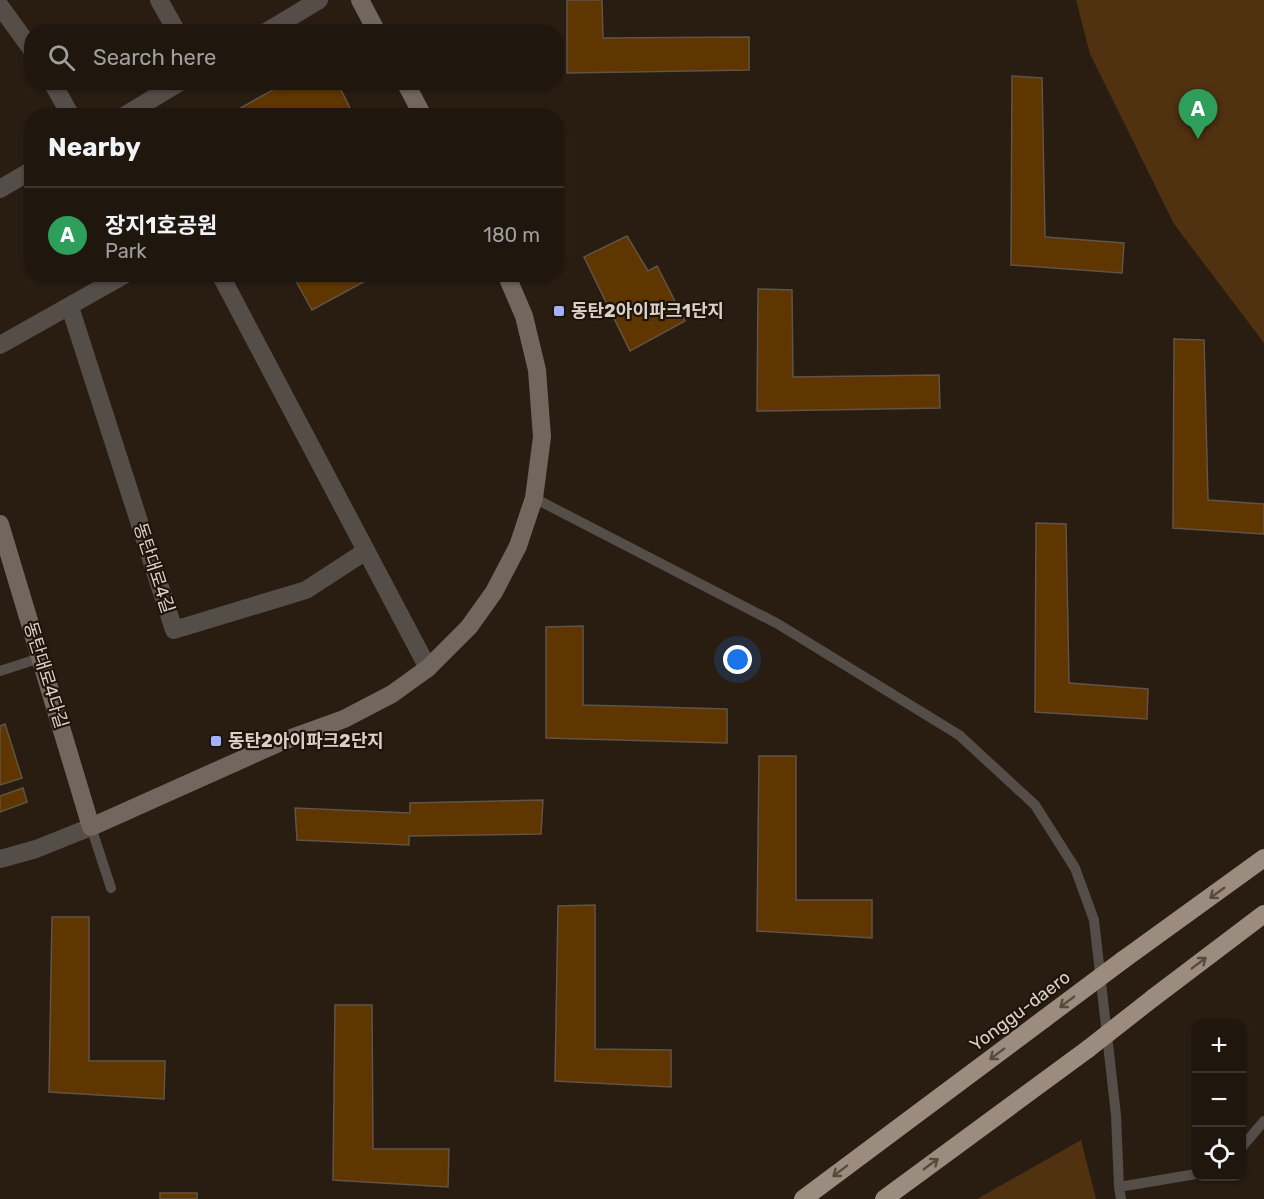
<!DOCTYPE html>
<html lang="en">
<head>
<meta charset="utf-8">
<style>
  :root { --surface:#1f160e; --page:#2c231c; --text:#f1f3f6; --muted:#a19f9e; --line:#3c352e; --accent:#a1b2fd }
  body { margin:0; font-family:Rubik,"Noto Sans KR",sans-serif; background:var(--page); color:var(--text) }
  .controls { position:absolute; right:18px; bottom:18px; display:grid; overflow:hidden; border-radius:12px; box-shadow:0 2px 4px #0004 }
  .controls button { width:54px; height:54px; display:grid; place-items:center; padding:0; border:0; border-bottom:2px solid var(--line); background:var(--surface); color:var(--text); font:30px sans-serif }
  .you { position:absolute; left:738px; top:660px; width:21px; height:21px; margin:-15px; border:4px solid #fff; border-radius:50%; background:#1a73e8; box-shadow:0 0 0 9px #1a73e833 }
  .badge { display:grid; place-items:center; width:39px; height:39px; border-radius:50%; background:var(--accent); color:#fff; font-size:20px; font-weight:700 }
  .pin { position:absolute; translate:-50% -50px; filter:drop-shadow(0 2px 3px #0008) }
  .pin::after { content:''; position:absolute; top:32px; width:21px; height:18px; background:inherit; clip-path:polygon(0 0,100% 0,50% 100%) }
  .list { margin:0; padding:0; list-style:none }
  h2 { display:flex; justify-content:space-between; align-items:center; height:78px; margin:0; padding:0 24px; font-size:26px }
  h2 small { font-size:20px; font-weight:400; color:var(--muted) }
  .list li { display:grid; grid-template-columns:39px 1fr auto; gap:18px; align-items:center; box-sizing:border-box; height:96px; padding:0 24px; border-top:2px solid var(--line) }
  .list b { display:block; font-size:22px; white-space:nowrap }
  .list p { margin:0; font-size:20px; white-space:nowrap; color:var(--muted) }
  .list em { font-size:20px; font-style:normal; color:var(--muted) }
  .icon { flex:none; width:33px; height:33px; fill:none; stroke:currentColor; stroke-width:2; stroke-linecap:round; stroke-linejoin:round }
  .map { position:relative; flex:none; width:1264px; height:1199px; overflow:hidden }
  .search { position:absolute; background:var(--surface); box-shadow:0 2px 4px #0004; left:24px; top:24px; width:540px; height:66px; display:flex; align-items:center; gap:15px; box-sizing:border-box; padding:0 21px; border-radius:24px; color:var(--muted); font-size:22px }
  .panel { position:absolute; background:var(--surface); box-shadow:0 2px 4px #0004; left:24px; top:108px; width:540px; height:174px; border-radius:24px }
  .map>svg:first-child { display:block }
  .green { fill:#503110 }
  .building { fill:#5f3500; stroke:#615347; stroke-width:1.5 }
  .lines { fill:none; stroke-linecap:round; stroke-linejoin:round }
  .lane { stroke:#544d48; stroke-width:10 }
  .street { stroke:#544d48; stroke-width:18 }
  .secondary { stroke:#71675e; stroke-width:18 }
  .highway { stroke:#9c8c7f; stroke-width:18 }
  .highway-bridge { stroke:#9c8c7f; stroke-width:18 }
  .oneway { stroke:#574a3e }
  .poi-dot { fill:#a1b2fd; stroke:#1f1409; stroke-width:2 }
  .labels { text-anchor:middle; stroke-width:4.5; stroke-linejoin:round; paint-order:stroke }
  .poi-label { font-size:18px; font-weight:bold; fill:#d9d0c9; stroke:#1f1409; text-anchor:start }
  .street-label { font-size:18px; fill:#d9d0c9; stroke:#1f1409 }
</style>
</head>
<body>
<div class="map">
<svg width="1264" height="1199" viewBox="0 0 1264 1199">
  <rect width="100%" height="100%" fill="#291d12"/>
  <g class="green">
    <path d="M1076,0h188v343l-90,-119 -84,-170z"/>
    <path d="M1081,1140l15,59h-119z"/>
  </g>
  <g class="building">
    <path d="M567,0h35l1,38 146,-1v33l-182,3z"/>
    <path d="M1012,76l30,2 3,159 79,6 -2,30 -111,-8z"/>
    <path d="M287,82h50l17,34h-128z"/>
    <path d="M627,236l21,35 9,-5 28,55 -55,30 -46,-94z"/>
    <path d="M292,274h86l-66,36z"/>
    <path d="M758,289l34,1 1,87 146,-2 1,33 -183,3z"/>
    <path d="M1174,339l30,1 4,160 56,4v30l-91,-6z"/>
    <path d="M1036,523l30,1 3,159 79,6 -1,30 -112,-7z"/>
    <path d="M583,626v79l144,4v34l-181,-5v-111z"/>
    <path d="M5,724l17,54 -22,7v-59z"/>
    <path d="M759,756h37v144h76v38l-115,-7z"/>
    <path d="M23,788l4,14 -27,10v-16z"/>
    <path d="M543,800l-2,34 -132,2v9l-112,-5 -2,-32 115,5v-10z"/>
    <path d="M595,905v144l76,1v37l-116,-6 3,-175z"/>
    <path d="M52,917h37v144h76l-1,38 -115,-7z"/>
    <path d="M335,1005h37l1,144h76l-1,38 -115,-7z"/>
    <rect x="160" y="1193" width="37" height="6"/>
  </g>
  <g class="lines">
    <g class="lane">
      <path d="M534,498l244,126 181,111 76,70 40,63 19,52 22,195 3,72 2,12"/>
      <path d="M0,671l40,-13"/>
      <path d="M91,827l20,61"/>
      <path d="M1242,1147l22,-26"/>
      <path d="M1119,1187l77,-13"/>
    </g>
    <g class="street">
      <path d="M159,0l18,32"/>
      <path d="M0,6l32,44"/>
      <path d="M266,32l53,-32"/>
      <path d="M52,82l19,34"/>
      <path d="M124,116l56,-34"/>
      <path d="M0,189l32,-19"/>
      <path d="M220,274l208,394"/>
      <path d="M70,307l104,323 132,-40 60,-39"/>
      <path d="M0,345l126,-71"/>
      <path d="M0,859l36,-10 55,-22"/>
    </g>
    <g class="secondary">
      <path d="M360,0l17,32"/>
      <path d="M405,82l18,34"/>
      <path d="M0,524l91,303 192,-86 61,-22 48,-25 36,-26 41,-41 25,-35 24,-46 16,-48 8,-61 -5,-67 -13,-54 -18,-42"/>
    </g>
    <g class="highway">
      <path d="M1123,960l141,-102"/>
      <path d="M1153,998l111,-84"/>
      <path d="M803,1199l241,-180"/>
      <path d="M884,1199l204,-150"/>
    </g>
    <g class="highway-bridge">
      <path d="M1044,1019l79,-59"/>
      <path d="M1088,1049l65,-51"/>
    </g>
  </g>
  <defs><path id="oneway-shaft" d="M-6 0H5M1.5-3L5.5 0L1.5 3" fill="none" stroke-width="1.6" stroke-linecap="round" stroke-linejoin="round" transform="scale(1.5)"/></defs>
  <g class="oneway">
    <use href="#oneway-shaft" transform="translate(1217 893) rotate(144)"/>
    <use href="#oneway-shaft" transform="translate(1199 963) rotate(-37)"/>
    <use href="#oneway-shaft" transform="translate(1067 1002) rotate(143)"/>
    <use href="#oneway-shaft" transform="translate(997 1054) rotate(143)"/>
    <use href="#oneway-shaft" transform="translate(931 1164) rotate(-36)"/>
    <use href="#oneway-shaft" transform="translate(840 1171) rotate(143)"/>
  </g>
  <g class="poi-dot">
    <rect x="553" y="305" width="12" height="12" rx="3"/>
    <rect x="210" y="735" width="12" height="12" rx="3"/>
  </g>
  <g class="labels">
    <g class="poi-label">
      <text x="571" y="317">동탄2아이파크1단지</text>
      <text x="228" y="747">동탄2아이파크2단지</text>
    </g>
    <g class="street-label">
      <text transform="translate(154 568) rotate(72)" y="6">동탄대로4길</text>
      <text transform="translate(46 675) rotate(73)" y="6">동탄대로4다길</text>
      <text transform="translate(1020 1011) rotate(-37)" y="6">Yonggu-daero</text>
    </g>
  </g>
</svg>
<div class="controls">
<button>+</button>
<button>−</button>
<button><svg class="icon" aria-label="locate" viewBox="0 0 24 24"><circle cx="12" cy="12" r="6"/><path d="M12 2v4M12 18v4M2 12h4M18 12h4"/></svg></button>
</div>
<div class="you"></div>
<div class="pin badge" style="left:1198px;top:139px;background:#2e9e5b">A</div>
<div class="search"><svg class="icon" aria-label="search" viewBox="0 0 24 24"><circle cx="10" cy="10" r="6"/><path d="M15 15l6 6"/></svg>Search here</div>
<section class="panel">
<h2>Nearby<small></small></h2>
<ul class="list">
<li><span class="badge" style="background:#2e9e5b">A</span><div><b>장지1호공원</b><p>Park</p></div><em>180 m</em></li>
</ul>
</section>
</div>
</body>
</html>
